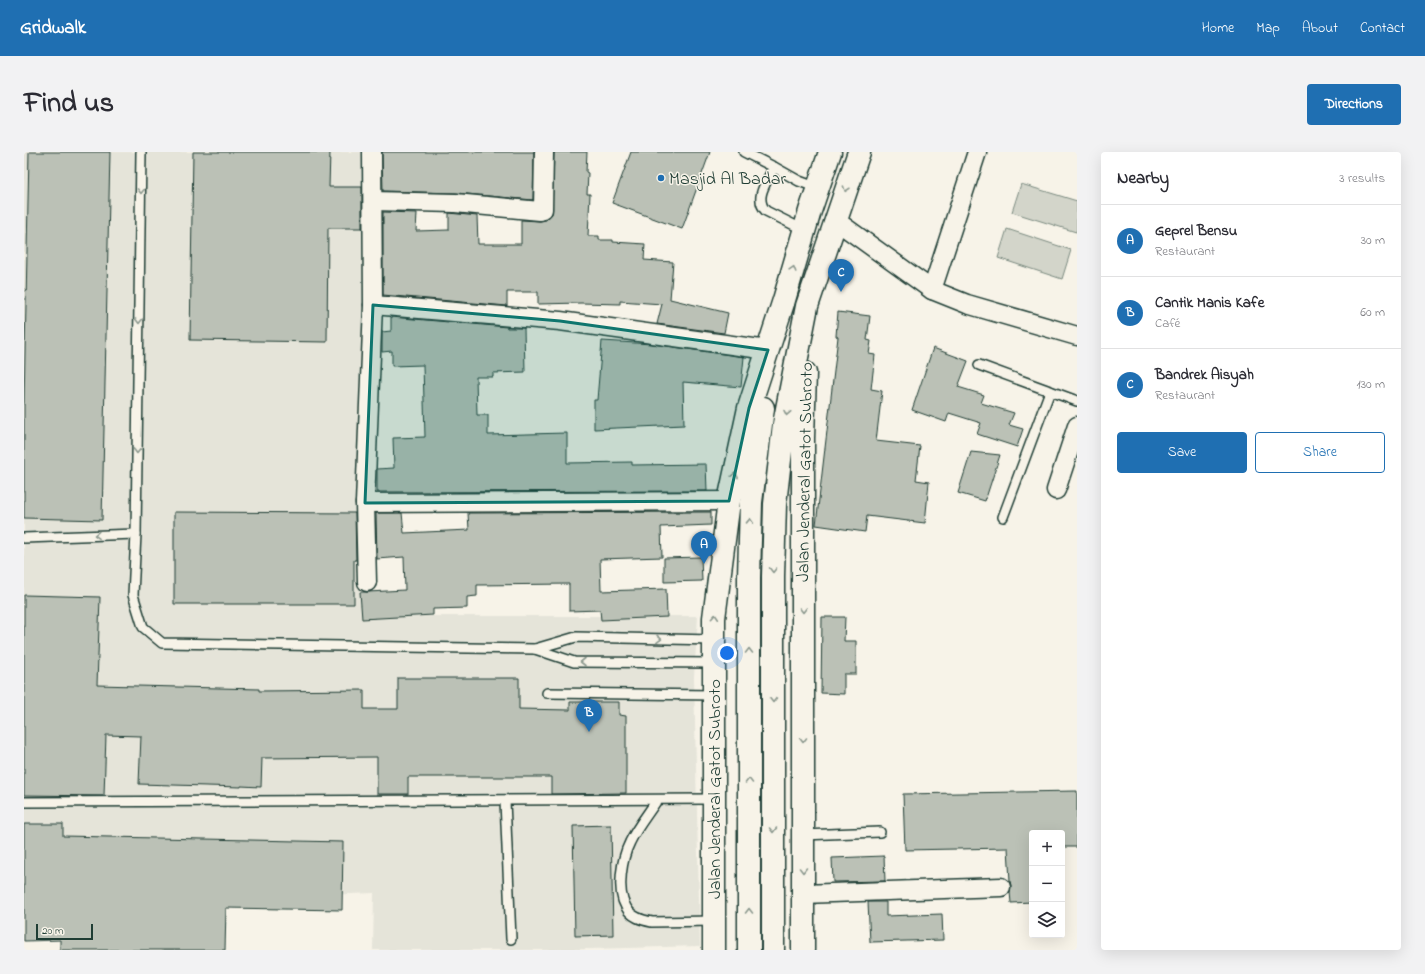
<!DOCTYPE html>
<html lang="en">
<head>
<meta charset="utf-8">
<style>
  :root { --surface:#fff; --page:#f2f2f3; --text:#2b2b33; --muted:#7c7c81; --line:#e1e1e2; --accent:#1f6fb2 }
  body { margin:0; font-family:"Indie Flower",sans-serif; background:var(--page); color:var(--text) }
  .controls { position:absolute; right:12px; bottom:12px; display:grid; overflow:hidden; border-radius:4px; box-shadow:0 4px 16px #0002 }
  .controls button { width:36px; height:36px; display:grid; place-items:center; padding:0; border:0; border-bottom:1px solid var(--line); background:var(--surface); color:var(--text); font:20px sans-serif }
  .scale { position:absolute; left:12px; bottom:10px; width:57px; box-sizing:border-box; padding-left:4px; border:2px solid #1f3d34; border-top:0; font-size:11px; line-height:14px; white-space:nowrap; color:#1f3d34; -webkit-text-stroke:3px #f7f3e8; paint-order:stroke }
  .you { position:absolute; left:703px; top:501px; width:14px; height:14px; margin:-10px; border:3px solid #fff; border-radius:50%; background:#1a73e8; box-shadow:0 0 0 6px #1a73e833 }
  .badge { display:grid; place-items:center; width:26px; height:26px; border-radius:50%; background:var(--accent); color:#fff; font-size:13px; font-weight:700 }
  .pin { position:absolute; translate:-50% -33px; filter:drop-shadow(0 1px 2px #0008) }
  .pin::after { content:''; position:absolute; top:21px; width:14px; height:12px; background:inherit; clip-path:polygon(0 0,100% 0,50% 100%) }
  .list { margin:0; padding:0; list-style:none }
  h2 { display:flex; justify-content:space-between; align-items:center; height:52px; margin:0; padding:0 16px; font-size:17px }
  h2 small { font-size:13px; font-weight:400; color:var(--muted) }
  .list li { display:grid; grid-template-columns:26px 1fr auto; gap:12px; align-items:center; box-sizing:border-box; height:72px; padding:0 16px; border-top:1px solid var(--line) }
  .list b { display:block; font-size:15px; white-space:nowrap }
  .list p { margin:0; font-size:13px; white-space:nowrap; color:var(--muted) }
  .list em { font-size:13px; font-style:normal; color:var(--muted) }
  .actions { display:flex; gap:8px; padding:12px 16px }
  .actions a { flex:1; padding:9px 0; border:1px solid var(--accent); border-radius:4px; text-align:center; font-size:14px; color:var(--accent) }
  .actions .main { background:var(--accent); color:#fff }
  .icon { flex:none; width:22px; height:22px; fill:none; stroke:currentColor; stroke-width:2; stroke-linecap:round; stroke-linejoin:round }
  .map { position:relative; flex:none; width:1053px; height:798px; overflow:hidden; border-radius:4px }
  header { display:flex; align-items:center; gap:24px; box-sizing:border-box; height:56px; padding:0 20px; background:var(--accent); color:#fff }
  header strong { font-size:19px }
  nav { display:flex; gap:22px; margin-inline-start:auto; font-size:14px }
  .intro { display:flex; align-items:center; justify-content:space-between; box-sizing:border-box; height:96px; padding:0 24px }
  h1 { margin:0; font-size:28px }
  .button { padding:10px 18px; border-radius:4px; background:var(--accent); color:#fff; font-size:14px; font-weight:700 }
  main { display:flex; gap:24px; padding:0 24px }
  aside { flex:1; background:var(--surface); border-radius:4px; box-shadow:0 4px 16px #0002 }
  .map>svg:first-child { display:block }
  .built { fill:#e5e4d9 }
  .garden { fill:#d3d5ca; stroke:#79897f }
  .building { fill:#bbc1b6; stroke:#1f3d34 }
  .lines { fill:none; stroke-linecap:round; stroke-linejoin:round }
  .service-casing { stroke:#1f3d34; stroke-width:12 }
  .minor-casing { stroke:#1f3d34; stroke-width:21 }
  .trunk-casing { stroke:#1f3d34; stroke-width:25 }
  .service { stroke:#f7f3e8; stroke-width:9 }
  .minor { stroke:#f7f3e8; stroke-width:18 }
  .trunk { stroke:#f7f3e8; stroke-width:22 }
  .oneway { stroke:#8b988e }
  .marked { fill:#0f766e; fill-opacity:0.2; stroke:#0f766e; stroke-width:3; stroke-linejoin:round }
  .poi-dot { fill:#1f6fb2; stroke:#f7f3e8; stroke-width:1.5 }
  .labels { text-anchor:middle; stroke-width:3; stroke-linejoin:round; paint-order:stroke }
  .poi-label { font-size:18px; fill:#1f3d34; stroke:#f7f3e8; text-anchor:start }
  .street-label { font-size:18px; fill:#1f3d34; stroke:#f7f3e8 }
</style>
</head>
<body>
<header>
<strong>Gridwalk</strong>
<nav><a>Home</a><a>Map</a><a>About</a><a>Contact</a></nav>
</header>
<div class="intro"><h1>Find us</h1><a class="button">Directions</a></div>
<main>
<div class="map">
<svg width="1053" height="798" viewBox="0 0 1053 798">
  <rect width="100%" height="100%" fill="#f7f3e8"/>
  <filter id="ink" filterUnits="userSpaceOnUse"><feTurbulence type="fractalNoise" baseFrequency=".025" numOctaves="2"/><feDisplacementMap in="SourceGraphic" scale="8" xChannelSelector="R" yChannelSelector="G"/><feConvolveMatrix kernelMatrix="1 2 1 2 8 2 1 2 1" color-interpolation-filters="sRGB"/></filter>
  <g filter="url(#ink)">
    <path class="built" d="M0,0h344l-5,464h335l-4,61 6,269 -147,4h-180l1,-57 -327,14 -23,30z"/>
    <g class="garden">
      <path d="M997,32l56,17v28l-1,3 -64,-20z"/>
      <path d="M983,77l64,21 -9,29 -64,-21z"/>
    </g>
    <g class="building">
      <path d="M5,0h81l-8,368 -78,-2v-115z"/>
      <path d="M169,0h137l-1,35h33v41h-34l-1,114 -137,-2z"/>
      <path d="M358,0h152l-1,48 -77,-7 -73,-2z"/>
      <path d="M530,0h33l-1,20 2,1 -1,21h3l-2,42h11v4h14v2l32,2 -1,16 29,2 -3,37 58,14 -4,20 -67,-9 5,-20 -42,-3v3l-39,-1 -43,1v-12h-31v14l-124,-11v-83l34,1 -1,18 33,-1v-17l28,3 1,28h43v-24l19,1 6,-1 6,-6z"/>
      <path d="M607,0h79l-28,77 -70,-26z"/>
      <path d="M814,160l32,4 -3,24 4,1 -2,13 6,1 -4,34 11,2 -6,50 44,5 -4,34 13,2 -4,41 -58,-7 -2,16 -49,-7 22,-188 -2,-1z"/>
      <path d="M367,165l116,10v1h17l1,44 -32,1v4h-17l1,38h11v20l79,-2v30l65,-1v3l74,-1 1,27 -330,1v-23l17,-1 -1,-30 32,-1 -2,-72 -31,1v-15l-10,1v-20l9,-1z"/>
      <path d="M578,189l50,3 92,13 -3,30 -58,-5 1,43 -90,4v-29h3z"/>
      <path d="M909,196l35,13 -10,26 26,8 -3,8 33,10 -5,12 14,4 -6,18 -40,-13 4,-11 -32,-10 -3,9 -34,-12z"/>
      <path d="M947,300l29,3 -15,46 -27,-8z"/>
      <path d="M150,360l181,1 1,47h-2v44h-180z"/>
      <path d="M687,360v13l-50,2 1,30 -62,2 1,32 65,-2 1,28 -66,3 -1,-10 -31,1v-27l-92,1v11l-10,1v11l-34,1v6l-71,4 -2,-27h8l37,-2 -1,-33 -27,2 -1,-46h26l2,20 65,-3 -1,-17z"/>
      <path d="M677,405l1,24 -38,1v-24z"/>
      <path d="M0,443l76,2 -3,88 162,4v2l105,-1v19h34v-31h121v31l51,1v-8h49v13l7,1v77l-75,1v-17h-143v17h-31v-37l-115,1 -1,29 -20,-1v1l-102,-3 2,-48 -35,-1 -2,61 -80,-1z"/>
      <path d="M798,465h23l-1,24h12v33h-12v20l-23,-1z"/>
      <path d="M1053,639v56h-15v-14h-30v69l-21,1 -1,-11 1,-6 -1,-5 -2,-33 -103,2 -2,-56z"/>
      <path d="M0,672h39v12l280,6 -1,68 -116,-2 -1,42h-165v-10l-36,1z"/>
      <path d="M587,673l2,110 -38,1 -2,-110z"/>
      <path d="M860,704l1,25 -52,1 -1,-24z"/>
      <path d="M844,750h18v14l56,-2 1,26 -73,2z"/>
    </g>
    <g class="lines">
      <g class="service-casing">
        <g id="service">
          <path d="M117,0l-5,382 -3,61 10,32 19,16 373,6 39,13 140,1"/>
          <path d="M720,0l30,15"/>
          <path d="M780,78l-38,-19c-13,-13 2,-31 8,-44l25,14 19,7"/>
          <path d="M955,213l98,36"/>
          <path d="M979,365l47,-126"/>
          <path d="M0,386l112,-4"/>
          <path d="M511,497l41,-12 138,3"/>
          <path d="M523,541l167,2"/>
          <path d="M633,648c-9,14 -20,27 -27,42 -8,16 -14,48 -4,65 5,10 16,13 26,15l62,-1"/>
          <path d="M481,649l6,138"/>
          <path d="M0,650l690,-3"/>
          <path d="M779,683l77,-3"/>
        </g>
      </g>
      <g class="minor-casing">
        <g id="minor">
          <path d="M349,49l82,2 85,8 3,-2 1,-57"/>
          <path d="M811,68l97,70 35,14 110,32"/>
          <path d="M908,138l45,-138"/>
          <path d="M349,153l187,16 208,29"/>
          <path d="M1032,338l21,-64"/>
          <path d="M341,351l364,-2"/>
          <path d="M343,430l-2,-79 8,-198 -1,-153"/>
          <path d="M779,742l198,-7"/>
        </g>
      </g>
      <g class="trunk-casing">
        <g id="trunk">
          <path d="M690,798v-332l15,-117 20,-93 35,-108 26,-89 20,-59"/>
          <path d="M725,798v-372l2,-76 12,-94"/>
          <path d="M749,798v-374l2,-72 9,-80 23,-118 52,-154"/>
          <path d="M779,798v-512l2,-65"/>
        </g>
      </g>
      <use href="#service" class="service"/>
      <use href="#minor" class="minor"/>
      <use href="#trunk" class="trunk"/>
    </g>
    <defs><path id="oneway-chevron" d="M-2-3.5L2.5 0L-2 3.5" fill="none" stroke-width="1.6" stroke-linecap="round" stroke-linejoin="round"/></defs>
    <g class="oneway">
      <use href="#oneway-chevron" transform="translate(822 37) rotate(109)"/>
      <use href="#oneway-chevron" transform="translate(117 39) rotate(91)"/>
      <use href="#oneway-chevron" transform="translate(769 117) rotate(-73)"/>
      <use href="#oneway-chevron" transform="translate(115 169) rotate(91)"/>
      <use href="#oneway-chevron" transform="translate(763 261) rotate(101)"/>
      <use href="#oneway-chevron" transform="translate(113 299) rotate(91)"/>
      <use href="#oneway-chevron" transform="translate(711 323) rotate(-78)"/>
      <use href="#oneway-chevron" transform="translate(726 369) rotate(-88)"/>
      <use href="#oneway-chevron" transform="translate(73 383) rotate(178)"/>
      <use href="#oneway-chevron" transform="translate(749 418) rotate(91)"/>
      <use href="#oneway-chevron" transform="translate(779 458) rotate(90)"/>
      <use href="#oneway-chevron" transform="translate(691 465) rotate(-86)"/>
      <use href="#oneway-chevron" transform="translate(635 487) rotate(1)"/>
      <use href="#oneway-chevron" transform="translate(725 499) rotate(-90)"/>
      <use href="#oneway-chevron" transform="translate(559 510) rotate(-180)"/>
      <use href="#oneway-chevron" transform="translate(749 548) rotate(90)"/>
      <use href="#oneway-chevron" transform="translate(779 588) rotate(90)"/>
      <use href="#oneway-chevron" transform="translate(725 629) rotate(-90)"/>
      <use href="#oneway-chevron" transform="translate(749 678) rotate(90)"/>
      <use href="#oneway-chevron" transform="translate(779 718) rotate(90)"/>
      <use href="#oneway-chevron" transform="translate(725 759) rotate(-90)"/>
    </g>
  </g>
  <path class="marked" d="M349,153l187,16 208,29 -19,58 -20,93 -364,2z"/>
  <circle class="poi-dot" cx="637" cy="26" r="4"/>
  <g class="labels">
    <g class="poi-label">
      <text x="645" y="32">Masjid Al Badar</text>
    </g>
    <g class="street-label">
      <text transform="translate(780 320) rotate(-89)" y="6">Jalan Jenderal Gatot Subroto</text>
      <text transform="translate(690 637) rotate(-90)" y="6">Jalan Jenderal Gatot Subroto</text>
    </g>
  </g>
</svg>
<div class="controls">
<button>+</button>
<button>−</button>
<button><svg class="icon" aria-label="layers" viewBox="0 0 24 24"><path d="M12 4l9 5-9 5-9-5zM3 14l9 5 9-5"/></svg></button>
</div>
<div class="scale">20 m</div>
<div class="you"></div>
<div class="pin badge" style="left:680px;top:412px">A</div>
<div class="pin badge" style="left:565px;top:580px">B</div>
<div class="pin badge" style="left:817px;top:140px">C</div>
</div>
<aside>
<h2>Nearby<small>3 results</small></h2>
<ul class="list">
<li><span class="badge">A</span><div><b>Geprel Bensu</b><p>Restaurant</p></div><em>30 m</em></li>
<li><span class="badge">B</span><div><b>Cantik Manis Kafe</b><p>Café</p></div><em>60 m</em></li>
<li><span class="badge">C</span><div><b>Bandrek Aisyah</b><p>Restaurant</p></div><em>130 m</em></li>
</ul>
<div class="actions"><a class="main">Save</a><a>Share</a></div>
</aside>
</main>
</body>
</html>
